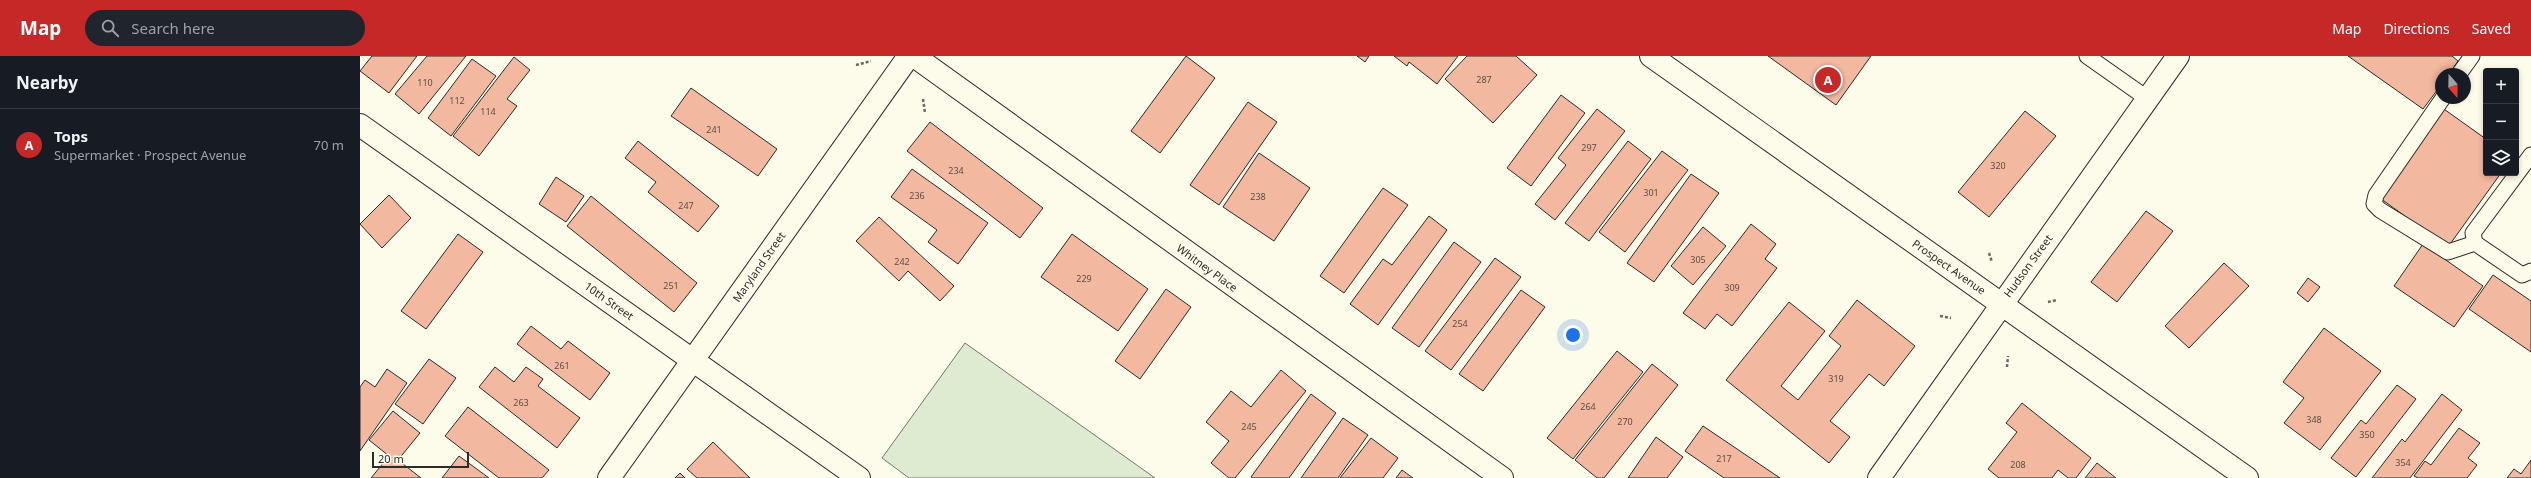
<!DOCTYPE html>
<html lang="en">
<head>
<meta charset="utf-8">
<style>
  :root { --surface:#171b24; --page:#20242c; --text:#f1f3f6; --muted:#9ea1a6; --line:#363941; --accent:#c62828 }
  body { margin:0; font-family:"Noto Sans",sans-serif; background:var(--page); color:var(--text) }
  .controls { position:absolute; right:12px; top:12px; display:grid; overflow:hidden; border-radius:4px; box-shadow:0 2px 6px #0003 }
  .controls button { width:36px; height:36px; display:grid; place-items:center; padding:0; border:0; border-bottom:1px solid var(--line); background:var(--surface); color:var(--text); font:20px sans-serif }
  .compass { position:absolute; left:2075px; top:12px; width:36px; height:36px; border-radius:50%; background:var(--surface); box-shadow:0 2px 6px #0003; rotate:160deg }
  .scale { position:absolute; left:12px; bottom:10px; width:97px; box-sizing:border-box; padding-left:4px; border:2px solid #2b2b2b; border-top:0; font-size:11px; line-height:14px; white-space:nowrap; color:#2b2b2b; -webkit-text-stroke:3px #fdfbea; paint-order:stroke }
  .you { position:absolute; left:1213px; top:279px; width:14px; height:14px; margin:-10px; border:3px solid #fff; border-radius:50%; background:#1a73e8; box-shadow:0 0 0 6px #1a73e833 }
  .badge { display:grid; place-items:center; width:26px; height:26px; border-radius:50%; background:var(--accent); color:#fff; font-size:13px; font-weight:700 }
  .pin { position:absolute; translate:-50% -50%; border:2px solid #fff; box-shadow:0 1px 4px #0006 }
  .list { margin:0; padding:0; list-style:none }
  h2 { display:flex; justify-content:space-between; align-items:center; height:52px; margin:0; padding:0 16px; font-size:17px }
  h2 small { font-size:13px; font-weight:400; color:var(--muted) }
  .list li { display:grid; grid-template-columns:26px 1fr auto; gap:12px; align-items:center; box-sizing:border-box; height:72px; padding:0 16px; border-top:1px solid var(--line) }
  .list b { display:block; font-size:15px; white-space:nowrap }
  .list p { margin:0; font-size:13px; white-space:nowrap; color:var(--muted) }
  .list em { font-size:13px; font-style:normal; color:var(--muted) }
  .icon { flex:none; width:22px; height:22px; fill:none; stroke:currentColor; stroke-width:2; stroke-linecap:round; stroke-linejoin:round }
  .map { position:relative; flex:none; width:2171px; height:422px; overflow:hidden }
  header { display:flex; align-items:center; gap:24px; box-sizing:border-box; height:56px; padding:0 20px; background:var(--accent); color:#fff }
  header strong { font-size:19px }
  nav { display:flex; gap:22px; margin-inline-start:auto; font-size:14px }
  .search { width:280px; height:36px; background:var(--page); display:flex; align-items:center; gap:10px; box-sizing:border-box; padding:0 14px; border-radius:22px; color:var(--muted); font-size:15px }
  main { display:flex }
  aside { flex:1; background:var(--surface) }
  .map>svg:first-child { display:block }
  .green { fill:#deebd1; stroke:#74746e }
  .building { fill:#f2b8a0; stroke:#2b2b2b }
  .lines { fill:none; stroke-linecap:round; stroke-linejoin:round }
  .service-casing { stroke:#2b2b2b; stroke-width:17 }
  .minor-casing { stroke:#2b2b2b; stroke-width:24 }
  .path { stroke:#6a6964; stroke-width:2.5; stroke-dasharray:3 2; stroke-linecap:butt }
  .service { stroke:#fdfbea; stroke-width:15 }
  .minor { stroke:#fdfbea; stroke-width:22 }
  .labels { text-anchor:middle; stroke-width:3; stroke-linejoin:round; paint-order:stroke }
  .number-label { font-size:9px; fill:#5d4e48 }
  .street-label { font-size:11px; fill:#2b2b2b; stroke:#fdfbea }
</style>
</head>
<body>
<header>
<strong>Map</strong>
<div class="search"><svg class="icon" aria-label="search" viewBox="0 0 24 24"><circle cx="10" cy="10" r="6"/><path d="M15 15l6 6"/></svg>Search here</div>
<nav><a>Map</a><a>Directions</a><a>Saved</a></nav>
</header>
<main>
<aside>
<h2>Nearby<small></small></h2>
<ul class="list">
<li><span class="badge">A</span><div><b>Tops</b><p>Supermarket · Prospect Avenue</p></div><em>70 m</em></li>
</ul>
</aside>
<div class="map">
<svg width="2171" height="422" viewBox="0 0 2171 422">
  <rect width="100%" height="100%" fill="#fdfbea"/>
  <path class="green" d="M605,287l190,135h-246l-27,-20z"/>
  <g class="building">
    <path d="M12,0h45l-28,37 -29,-22z"/>
    <path d="M67,0h39l-47,58 -24,-20z"/>
    <path d="M826,0l29,22 -55,75 -29,-22z"/>
    <path d="M997,0h12l-4,6z"/>
    <path d="M1034,0h64l-21,28 -28,-22 -2,4z"/>
    <path d="M1107,0h49l21,19 -44,48 -48,-44z"/>
    <path d="M1408,0h103l-35,49z"/>
    <path d="M1988,0h104l6,5 -9,13h-8v11l-18,24z"/>
    <path d="M154,1l16,13 -23,29 10,7 -38,50 -26,-20z"/>
    <path d="M112,3l24,17 -45,60 -23,-18z"/>
    <path d="M331,32l86,61 -19,27 -87,-60z"/>
    <path d="M1201,39l24,18 -54,73 -24,-18z"/>
    <path d="M888,46l29,20 -58,83 -29,-20z"/>
    <path d="M2081,51l45,32v34h15l-53,74 -71,-51z"/>
    <path d="M1237,53l28,22 -70,89 -20,-16 31,-39 -8,-7z"/>
    <path d="M1665,55l31,25 -67,81 -31,-25z"/>
    <path d="M570,66l113,86 -23,30 -113,-87z"/>
    <path d="M278,85l81,65 -21,26 -50,-40 8,-10 -31,-24z"/>
    <path d="M1268,85l23,18 -62,82 -24,-18z"/>
    <path d="M1302,95l26,19 -63,82 -26,-20z"/>
    <path d="M899,97l51,35 -36,53 -51,-34z"/>
    <path d="M552,113l76,54 -30,41 -30,-22 9,-12 -46,-33z"/>
    <path d="M1331,118l28,19 -65,89 -27,-19z"/>
    <path d="M196,121l28,19 -18,26 -27,-18z"/>
    <path d="M1023,132l25,17 -64,88 -24,-17z"/>
    <path d="M29,139l22,23 -29,30 -22,-24z"/>
    <path d="M231,140l106,87 -23,29 -107,-86z"/>
    <path d="M1786,155l27,20 -56,71 -26,-20z"/>
    <path d="M1069,160l18,14 -69,95 -28,-21 33,-45 9,6z"/>
    <path d="M519,161l75,69 -14,15 -32,-30 -9,10 -43,-40z"/>
    <path d="M1391,168l25,20 -11,15 12,9 -45,58 -15,-12 -12,15 -22,-16z"/>
    <path d="M1343,171l23,19 -33,39 -22,-19z"/>
    <path d="M98,178l25,18 -57,77 -25,-18z"/>
    <path d="M712,178l76,55 -30,42 -77,-54z"/>
    <path d="M1094,186l27,20 -62,85 -27,-19z"/>
    <path d="M2063,188l60,42 -29,41 -60,-41z"/>
    <path d="M1135,202l26,19 -70,93 -26,-19z"/>
    <path d="M1864,207l25,23 -60,62 -24,-22z"/>
    <path d="M2133,219l38,26v51l-62,-43z"/>
    <path d="M1948,222l12,9 -12,15 -11,-9z"/>
    <path d="M806,233l25,18 -51,72 -25,-18z"/>
    <path d="M1161,234l24,17 -62,84 -24,-17z"/>
    <path d="M1497,244l58,46 -31,40 -15,-12 -39,47 20,16 -21,26 -103,-83 63,-78 36,29 -44,55 17,14 43,-54 -12,-10z"/>
    <path d="M171,270l30,23 7,-8 42,32 -20,27 -73,-56z"/>
    <path d="M1964,272l57,43 -61,79 -36,-27 20,-25 -21,-16z"/>
    <path d="M1257,295l26,21 -70,87 -26,-21z"/>
    <path d="M69,303l27,19 -33,46 -28,-20z"/>
    <path d="M1292,308l26,21 -74,93h-7l-22,-18z"/>
    <path d="M135,311l19,15 12,-15 17,12 -5,7 42,32 -23,30 -78,-61z"/>
    <path d="M27,313l20,14 -47,68v-64l5,-7 10,7z"/>
    <path d="M921,314l25,21 -71,87h-6l-18,-15 18,-22 -23,-19 25,-31 20,16z"/>
    <path d="M2037,329l19,14 -60,78 -25,-19 30,-38 5,4z"/>
    <path d="M951,338l25,19 -47,65h-36l-2,-1z"/>
    <path d="M2082,338l20,16 -52,68h-38l30,-39 3,3z"/>
    <path d="M1662,347l69,55 -15,20h-8l-10,-8 -6,8h-53l-11,-9 29,-37 -11,-9z"/>
    <path d="M108,351l81,63 -7,8h-43l-54,-42z"/>
    <path d="M33,355l27,22 -22,27 23,18h-50l18,-22 -20,-16z"/>
    <path d="M983,362l25,17 -30,43h-37z"/>
    <path d="M1343,370l77,52h-56l-39,-27z"/>
    <path d="M2099,372l21,15 -12,15 9,7 -10,13h-49l-4,-2 11,-15 6,4z"/>
    <path d="M1296,381l27,20 -16,21h-39z"/>
    <path d="M1011,382l27,20 -15,20h-43z"/>
    <path d="M353,386l37,36h-53l-10,-9z"/>
    <path d="M99,400l30,22h-47z"/>
    <path d="M2171,404v18h-24l7,-9 7,5z"/>
    <path d="M1737,407l19,15h-31z"/>
    <path d="M1042,414l11,8h-17z"/>
    <path d="M320,417l5,5h-10z"/>
  </g>
  <g class="lines">
    <g class="service-casing">
      <g id="service">
        <path d="M1727,0l61,43"/>
        <path d="M2099,18l13,-18"/>
        <path d="M2083,42l-67,97 -2,9 6,6 68,42 27,-9"/>
        <path d="M2171,99l-58,78 2,10 47,32 9,-4"/>
      </g>
    </g>
    <g class="minor-casing">
      <g id="minor">
        <path d="M554,0l588,422"/>
        <path d="M1291,0l596,422"/>
        <path d="M0,69l499,353"/>
        <path d="M249,422l300,-422"/>
        <path d="M1519,422l299,-422"/>
      </g>
    </g>
    <g class="path">
      <path d="M496,9l15,-4"/>
      <path d="M563,43l2,14"/>
      <path d="M1629,197l3,9"/>
      <path d="M1688,246l9,-2"/>
      <path d="M1580,260l11,2"/>
      <path d="M1647,311l1,-11"/>
    </g>
    <use href="#service" class="service"/>
    <use href="#minor" class="minor"/>
  </g>
  <g class="labels">
    <g class="number-label">
      <text x="1124" y="27">287</text>
      <text x="65" y="30">110</text>
      <text x="97" y="48">112</text>
      <text x="128" y="59">114</text>
      <text x="354" y="77">241</text>
      <text x="1229" y="95">297</text>
      <text x="1638" y="113">320</text>
      <text x="596" y="118">234</text>
      <text x="1291" y="140">301</text>
      <text x="557" y="143">236</text>
      <text x="898" y="144">238</text>
      <text x="326" y="153">247</text>
      <text x="1338" y="207">305</text>
      <text x="542" y="209">242</text>
      <text x="724" y="226">229</text>
      <text x="311" y="233">251</text>
      <text x="1372" y="235">309</text>
      <text x="1100" y="271">254</text>
      <text x="202" y="313">261</text>
      <text x="1476" y="326">319</text>
      <text x="161" y="350">263</text>
      <text x="1228" y="354">264</text>
      <text x="1954" y="367">348</text>
      <text x="1265" y="369">270</text>
      <text x="889" y="374">245</text>
      <text x="2007" y="382">350</text>
      <text x="1364" y="406">217</text>
      <text x="2043" y="410">354</text>
      <text x="1658" y="412">208</text>
    </g>
    <g class="street-label">
      <text transform="translate(1668 210) rotate(-54)" y="4">Hudson Street</text>
      <text transform="translate(399 211) rotate(-55)" y="4">Maryland Street</text>
      <text transform="translate(1589 211) rotate(35)" y="4">Prospect Avenue</text>
      <text transform="translate(847 212) rotate(36)" y="4">Whitney Place</text>
      <text transform="translate(249 245) rotate(35)" y="4">10th Street</text>
    </g>
  </g>
</svg>
<div class="controls">
<button>+</button>
<button>−</button>
<button><svg class="icon" aria-label="layers" viewBox="0 0 24 24"><path d="M12 4l9 5-9 5-9-5zM3 14l9 5 9-5"/></svg></button>
</div>
<svg class="compass" viewBox="-18 -18 36 36"><path d="M0-13l5 13h-10z" fill="#e53935"/><path d="M0 13l5-13h-10z" fill="#9ea1a6"/></svg>
<div class="scale">20 m</div>
<div class="you"></div>
<div class="pin badge" style="left:1468px;top:24px">A</div>
</div>
</main>
</body>
</html>
